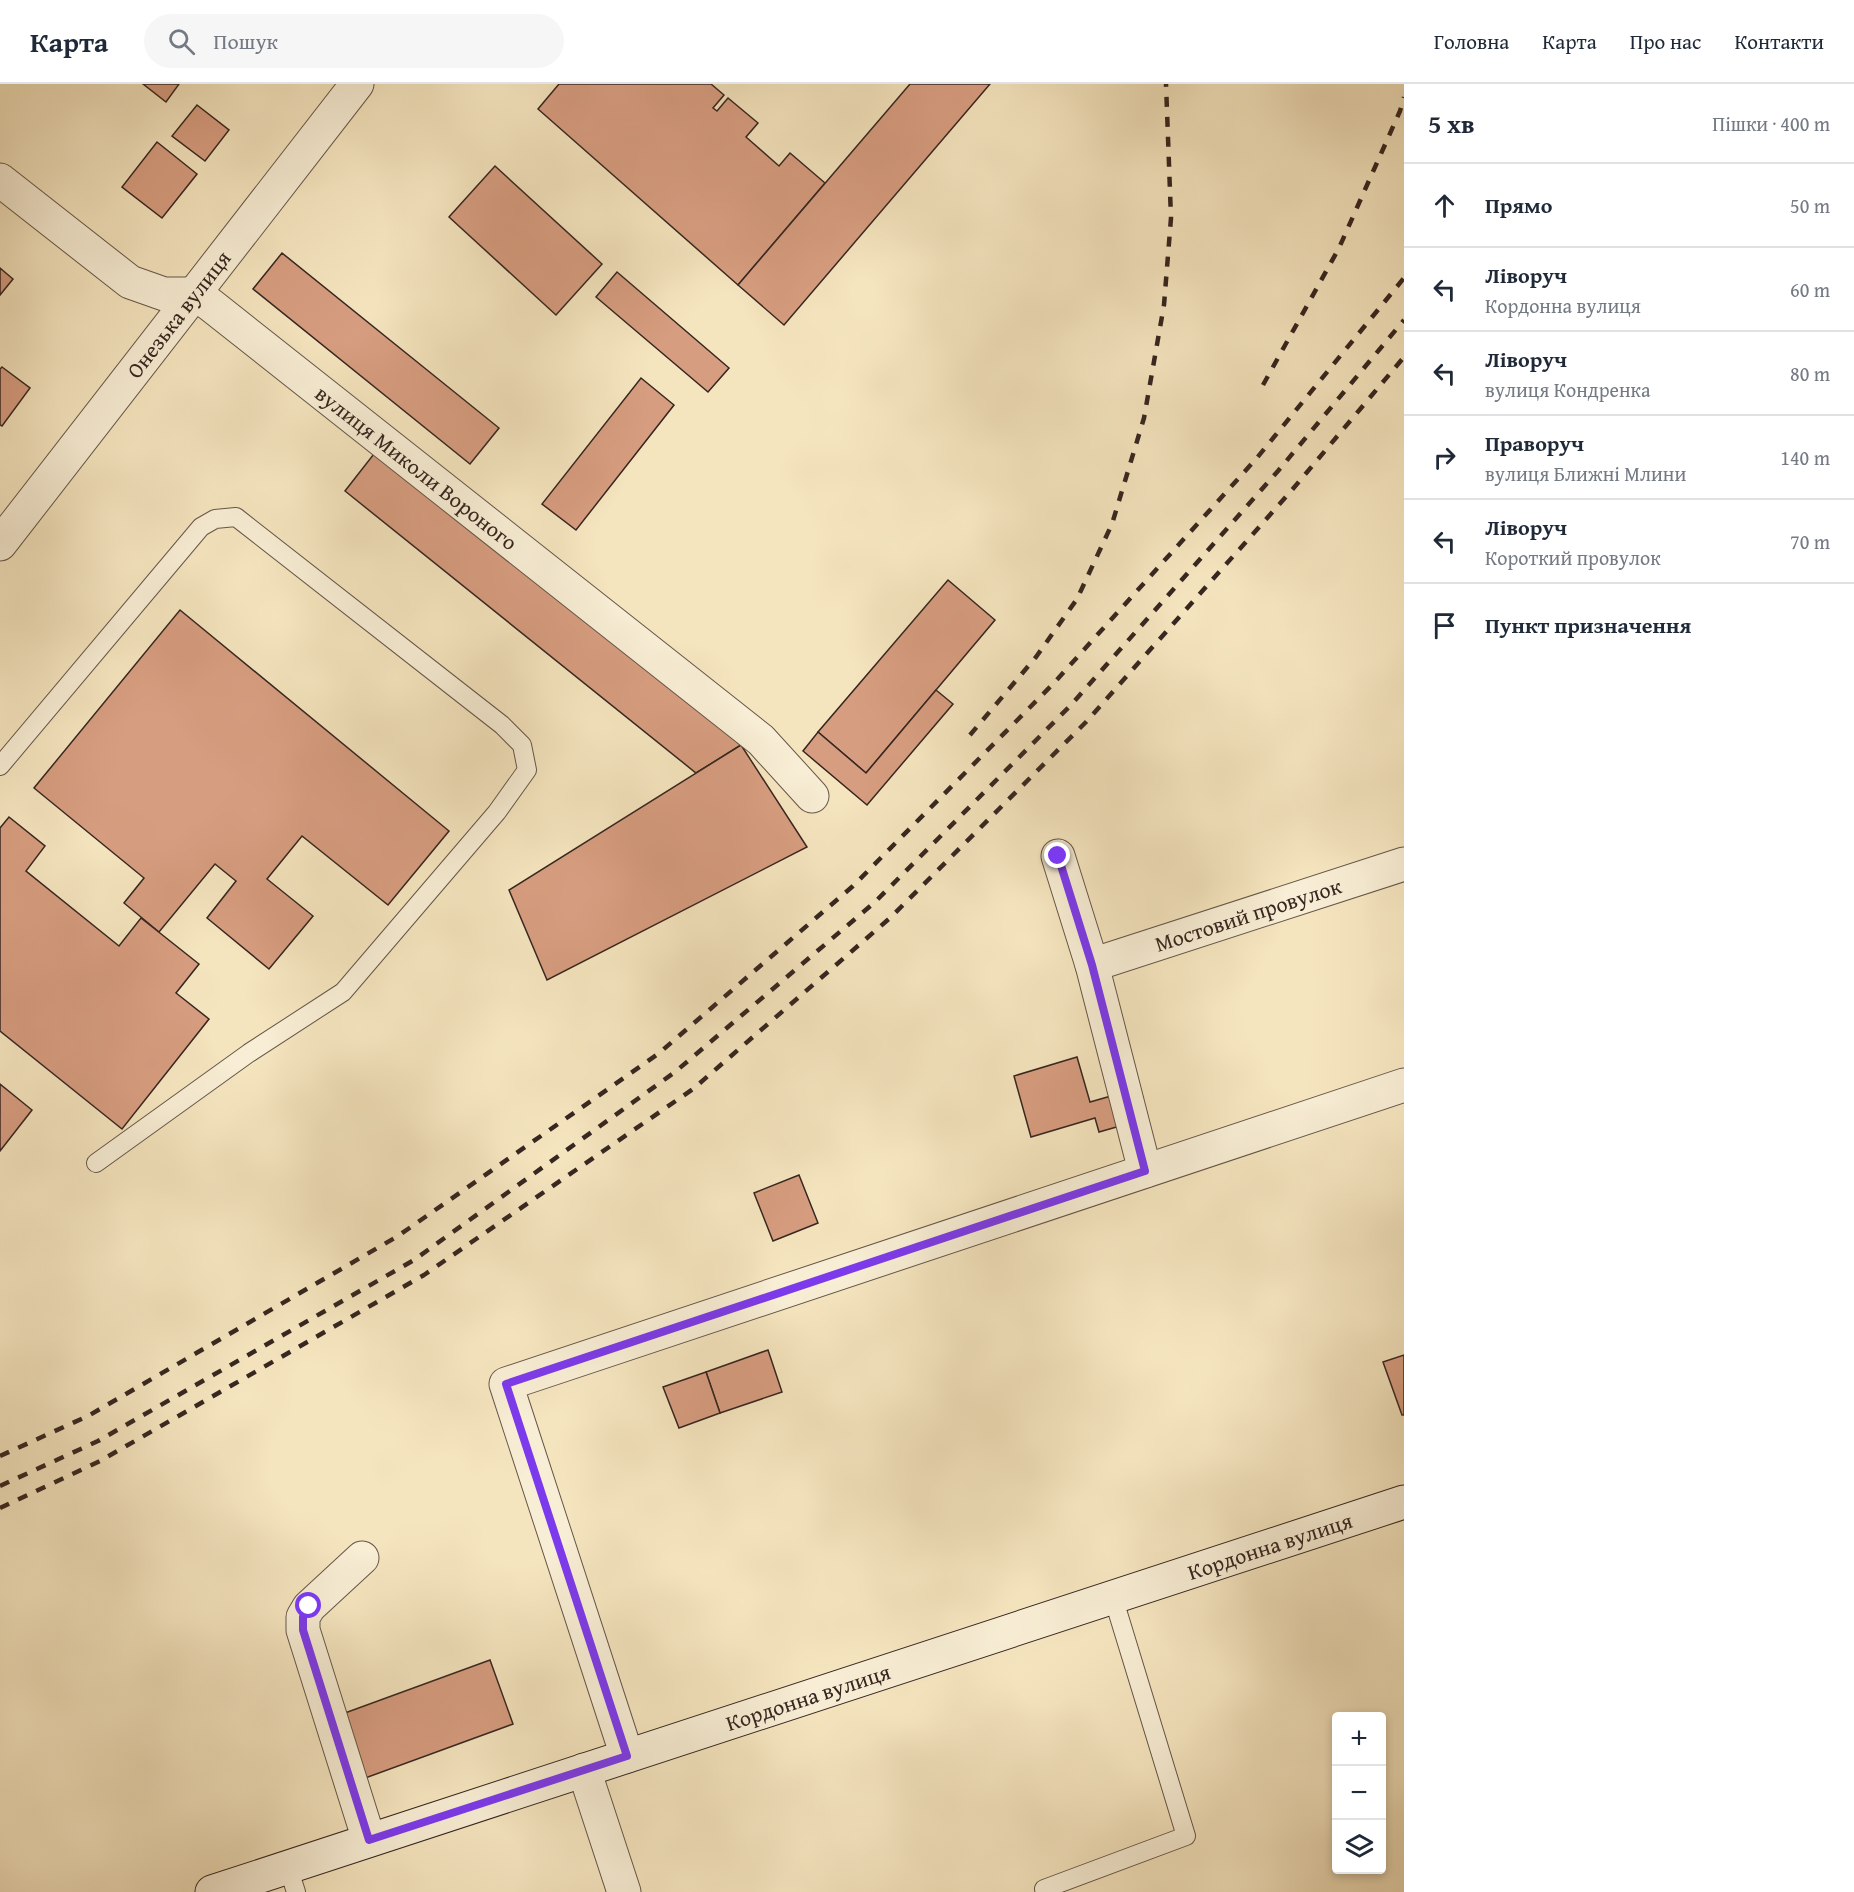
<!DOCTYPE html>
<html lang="uk">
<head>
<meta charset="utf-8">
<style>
  :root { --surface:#fff; --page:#f6f6f7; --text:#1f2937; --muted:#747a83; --line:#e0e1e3 }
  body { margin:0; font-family:"Gentium Book Plus",serif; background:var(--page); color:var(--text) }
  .controls { position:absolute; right:18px; bottom:18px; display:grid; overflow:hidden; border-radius:6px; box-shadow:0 3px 9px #0003 }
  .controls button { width:54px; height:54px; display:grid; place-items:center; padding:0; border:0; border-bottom:2px solid var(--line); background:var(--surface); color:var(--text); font:30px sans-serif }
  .stop { position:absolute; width:18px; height:18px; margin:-14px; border:4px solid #7c3aed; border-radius:50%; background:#fff }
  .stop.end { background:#7c3aed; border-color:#fff; box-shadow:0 2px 6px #0008 }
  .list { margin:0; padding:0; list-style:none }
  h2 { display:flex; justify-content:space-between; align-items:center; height:78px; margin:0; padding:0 24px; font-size:26px }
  h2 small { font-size:20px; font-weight:400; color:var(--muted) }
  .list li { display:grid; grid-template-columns:39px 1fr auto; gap:18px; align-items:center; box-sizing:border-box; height:84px; padding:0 24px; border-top:2px solid var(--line) }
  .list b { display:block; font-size:22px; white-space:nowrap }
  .list p { margin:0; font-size:20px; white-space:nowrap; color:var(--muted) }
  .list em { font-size:20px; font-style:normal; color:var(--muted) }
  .icon { flex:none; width:33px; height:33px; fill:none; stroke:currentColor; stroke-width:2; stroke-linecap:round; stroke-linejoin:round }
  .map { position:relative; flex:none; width:1404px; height:1808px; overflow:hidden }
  header { display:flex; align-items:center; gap:36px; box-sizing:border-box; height:84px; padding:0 30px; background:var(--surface); border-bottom:2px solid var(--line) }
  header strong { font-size:28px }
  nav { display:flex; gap:33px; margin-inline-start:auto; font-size:21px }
  .search { width:420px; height:54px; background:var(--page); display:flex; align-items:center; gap:15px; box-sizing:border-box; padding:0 21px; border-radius:33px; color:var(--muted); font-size:22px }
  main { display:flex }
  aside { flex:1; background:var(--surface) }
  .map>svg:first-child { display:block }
  .building { fill:#d79d80; stroke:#362620; stroke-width:1.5 }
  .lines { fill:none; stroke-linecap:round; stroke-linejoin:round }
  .lane-casing { stroke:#665648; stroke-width:20 }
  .street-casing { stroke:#665648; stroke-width:35 }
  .secondary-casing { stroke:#362620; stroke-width:35 }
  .lane { stroke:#f8eed5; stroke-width:18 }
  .street { stroke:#f8eed5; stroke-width:33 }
  .secondary { stroke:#f8eed5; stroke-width:33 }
  .rail { stroke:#362620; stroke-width:4.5; stroke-dasharray:10 10; stroke-linecap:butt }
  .route { stroke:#7c3aed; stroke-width:8 }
  .labels { text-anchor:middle; stroke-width:4.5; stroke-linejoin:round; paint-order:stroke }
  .street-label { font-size:22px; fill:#362620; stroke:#f8eed5 }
</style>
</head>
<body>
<header>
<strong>Карта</strong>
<div class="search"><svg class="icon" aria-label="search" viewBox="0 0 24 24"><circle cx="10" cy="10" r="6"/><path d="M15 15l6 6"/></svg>Пошук</div>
<nav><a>Головна</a><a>Карта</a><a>Про нас</a><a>Контакти</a></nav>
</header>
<main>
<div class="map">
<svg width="1404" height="1808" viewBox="0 0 1404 1808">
  <rect width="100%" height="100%" fill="#f5e5bf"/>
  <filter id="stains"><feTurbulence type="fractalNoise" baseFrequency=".00333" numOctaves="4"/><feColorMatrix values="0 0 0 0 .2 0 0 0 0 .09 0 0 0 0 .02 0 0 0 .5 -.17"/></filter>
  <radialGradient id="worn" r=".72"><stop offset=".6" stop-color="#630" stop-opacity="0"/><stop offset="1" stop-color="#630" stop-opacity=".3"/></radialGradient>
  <g class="building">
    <path d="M143,0h36l-13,18z"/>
    <path d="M559,0h152l13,11 -11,13 4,3 11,-13 30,25 -12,14 33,29 11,-13 35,30 -87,102 -200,-176z"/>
    <path d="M910,0h80l-206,241 -46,-40z"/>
    <path d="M197,21l32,25 -24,31 -33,-25z"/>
    <path d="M157,58l40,32 -35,44 -40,-31z"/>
    <path d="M495,82l107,98 -46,51 -107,-98z"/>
    <path d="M282,169l217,175 -29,36 -217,-175z"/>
    <path d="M0,184l13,11 -13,16z"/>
    <path d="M617,188l112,96 -21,24 -112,-95z"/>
    <path d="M2,283l28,21 -28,38 -2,-1v-56z"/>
    <path d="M641,294l33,27 -98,125 -34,-26z"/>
    <path d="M377,366l364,295 -45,28 -351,-282z"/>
    <path d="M948,496l47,40 -129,153 -48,-41z"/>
    <path d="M180,526l269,221 -61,74 -86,-69 -35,43 46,37 -44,53 -62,-51 29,-37 -21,-17 -56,68 -35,-29 20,-25 -110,-90z"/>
    <path d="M936,606l17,14 -86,101 -64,-54 15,-19 48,41z"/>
    <path d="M741,661l66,102 -260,133 -38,-90z"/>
    <path d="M9,733l36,29 -19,25 93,75 22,-28 58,46 -23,29 33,26 -87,110 -122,-98v-203z"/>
    <path d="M1077,973l13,45 28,-8 9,30 -28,8 -4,-14 -64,19 -17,-61z"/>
    <path d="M0,1000l32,26 -32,41z"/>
    <path d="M799,1091l19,48 -45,18 -19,-48z"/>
    <path d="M768,1266l14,42 -62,21 -14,-41z"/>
    <path d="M1404,1271v60h-2l-19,-53z"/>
    <path d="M706,1288l14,41 -41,15 -16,-41z"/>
    <path d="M490,1576l23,64 -156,57 -23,-64z"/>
  </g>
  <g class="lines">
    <g class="lane-casing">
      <g id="lane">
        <path d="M0,682l201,-239 14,-8 21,-2 266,208 20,20 5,25 -30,42 -154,180 -94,61 -153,110"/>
        <path d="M288,1783l8,25"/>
        <path d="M1044,1805l142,-53 -73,-239"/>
      </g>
    </g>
    <g class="street-casing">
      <g id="street">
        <path id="s1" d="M0,96l130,102 34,12h32l16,12 549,434 51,56"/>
        <path id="s2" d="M0,460l357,-460"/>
        <path d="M1058,772l34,109 53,206"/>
        <path id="s3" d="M1092,881l312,-101"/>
        <path d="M362,1474l-53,49 -6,10v13l66,210"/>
        <path d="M627,1672l-121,-372 898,-299"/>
        <path d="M584,1686l40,122"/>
      </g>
    </g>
    <g class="secondary-casing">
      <g id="secondary">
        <path id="s4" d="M212,1808l1192,-390"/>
      </g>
    </g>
    <use href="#lane" class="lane"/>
    <use href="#street" class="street"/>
    <use href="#secondary" class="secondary"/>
    <g class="rail">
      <path d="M1263,301l76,-137 61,-137 4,-14"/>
      <path d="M970,651l66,-78 41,-58 35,-75 32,-106 20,-113 7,-87 -5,-134"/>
      <path d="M0,1372l88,-40 310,-180 260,-182 195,-168 200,-202 203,-225 148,-181"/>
      <path d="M0,1402l98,-45 316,-181 261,-188 200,-170 196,-197 207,-234 126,-151"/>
      <path d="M0,1424l100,-47 324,-186 269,-186 197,-171 196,-196 206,-232 112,-133"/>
    </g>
  </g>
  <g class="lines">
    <path class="route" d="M309,1522l-6,11v13l66,210 258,-84 -121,-372 639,-213 -53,-206 -34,-109"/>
  </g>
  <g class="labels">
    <g class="street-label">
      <text dy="8" stroke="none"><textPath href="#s2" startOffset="291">Онезька вулиця</textPath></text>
      <text dy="8" stroke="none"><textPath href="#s1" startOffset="514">вулиця Миколи Вороного</textPath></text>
      <text dy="8" stroke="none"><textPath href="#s3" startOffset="164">Мостовий провулок</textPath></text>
      <text dy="8" stroke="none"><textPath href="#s4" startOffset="1113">Кордонна вулиця</textPath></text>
      <text dy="8" stroke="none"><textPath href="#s4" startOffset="627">Кордонна вулиця</textPath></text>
    </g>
  </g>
  <rect width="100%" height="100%" filter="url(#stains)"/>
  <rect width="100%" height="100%" fill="url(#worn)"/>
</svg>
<div class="controls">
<button>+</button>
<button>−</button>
<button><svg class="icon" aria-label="layers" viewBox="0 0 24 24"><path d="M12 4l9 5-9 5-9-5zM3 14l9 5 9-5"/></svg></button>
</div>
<div class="stop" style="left:309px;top:1522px"></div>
<div class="stop end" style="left:1058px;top:772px"></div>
</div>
<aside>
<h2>5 хв<small>Пішки · 400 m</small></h2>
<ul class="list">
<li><svg class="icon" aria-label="ahead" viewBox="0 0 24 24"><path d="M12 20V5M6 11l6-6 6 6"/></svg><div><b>Прямо</b></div><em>50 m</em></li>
<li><svg class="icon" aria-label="left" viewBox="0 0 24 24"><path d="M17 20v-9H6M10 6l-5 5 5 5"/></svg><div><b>Ліворуч</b><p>Кордонна вулиця</p></div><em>60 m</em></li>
<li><svg class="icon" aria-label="left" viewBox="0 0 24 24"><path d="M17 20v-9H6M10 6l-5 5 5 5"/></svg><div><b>Ліворуч</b><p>вулиця Кондренка</p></div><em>80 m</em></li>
<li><svg class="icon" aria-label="right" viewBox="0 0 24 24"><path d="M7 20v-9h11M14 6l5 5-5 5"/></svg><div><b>Праворуч</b><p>вулиця Ближні Млини</p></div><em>140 m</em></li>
<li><svg class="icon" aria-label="left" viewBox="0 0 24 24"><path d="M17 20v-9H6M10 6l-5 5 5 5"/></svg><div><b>Ліворуч</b><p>Короткий провулок</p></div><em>70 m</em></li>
<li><svg class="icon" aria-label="arrive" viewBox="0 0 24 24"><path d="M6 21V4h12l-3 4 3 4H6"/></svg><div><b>Пункт призначення</b></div></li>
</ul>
</aside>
</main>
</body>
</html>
